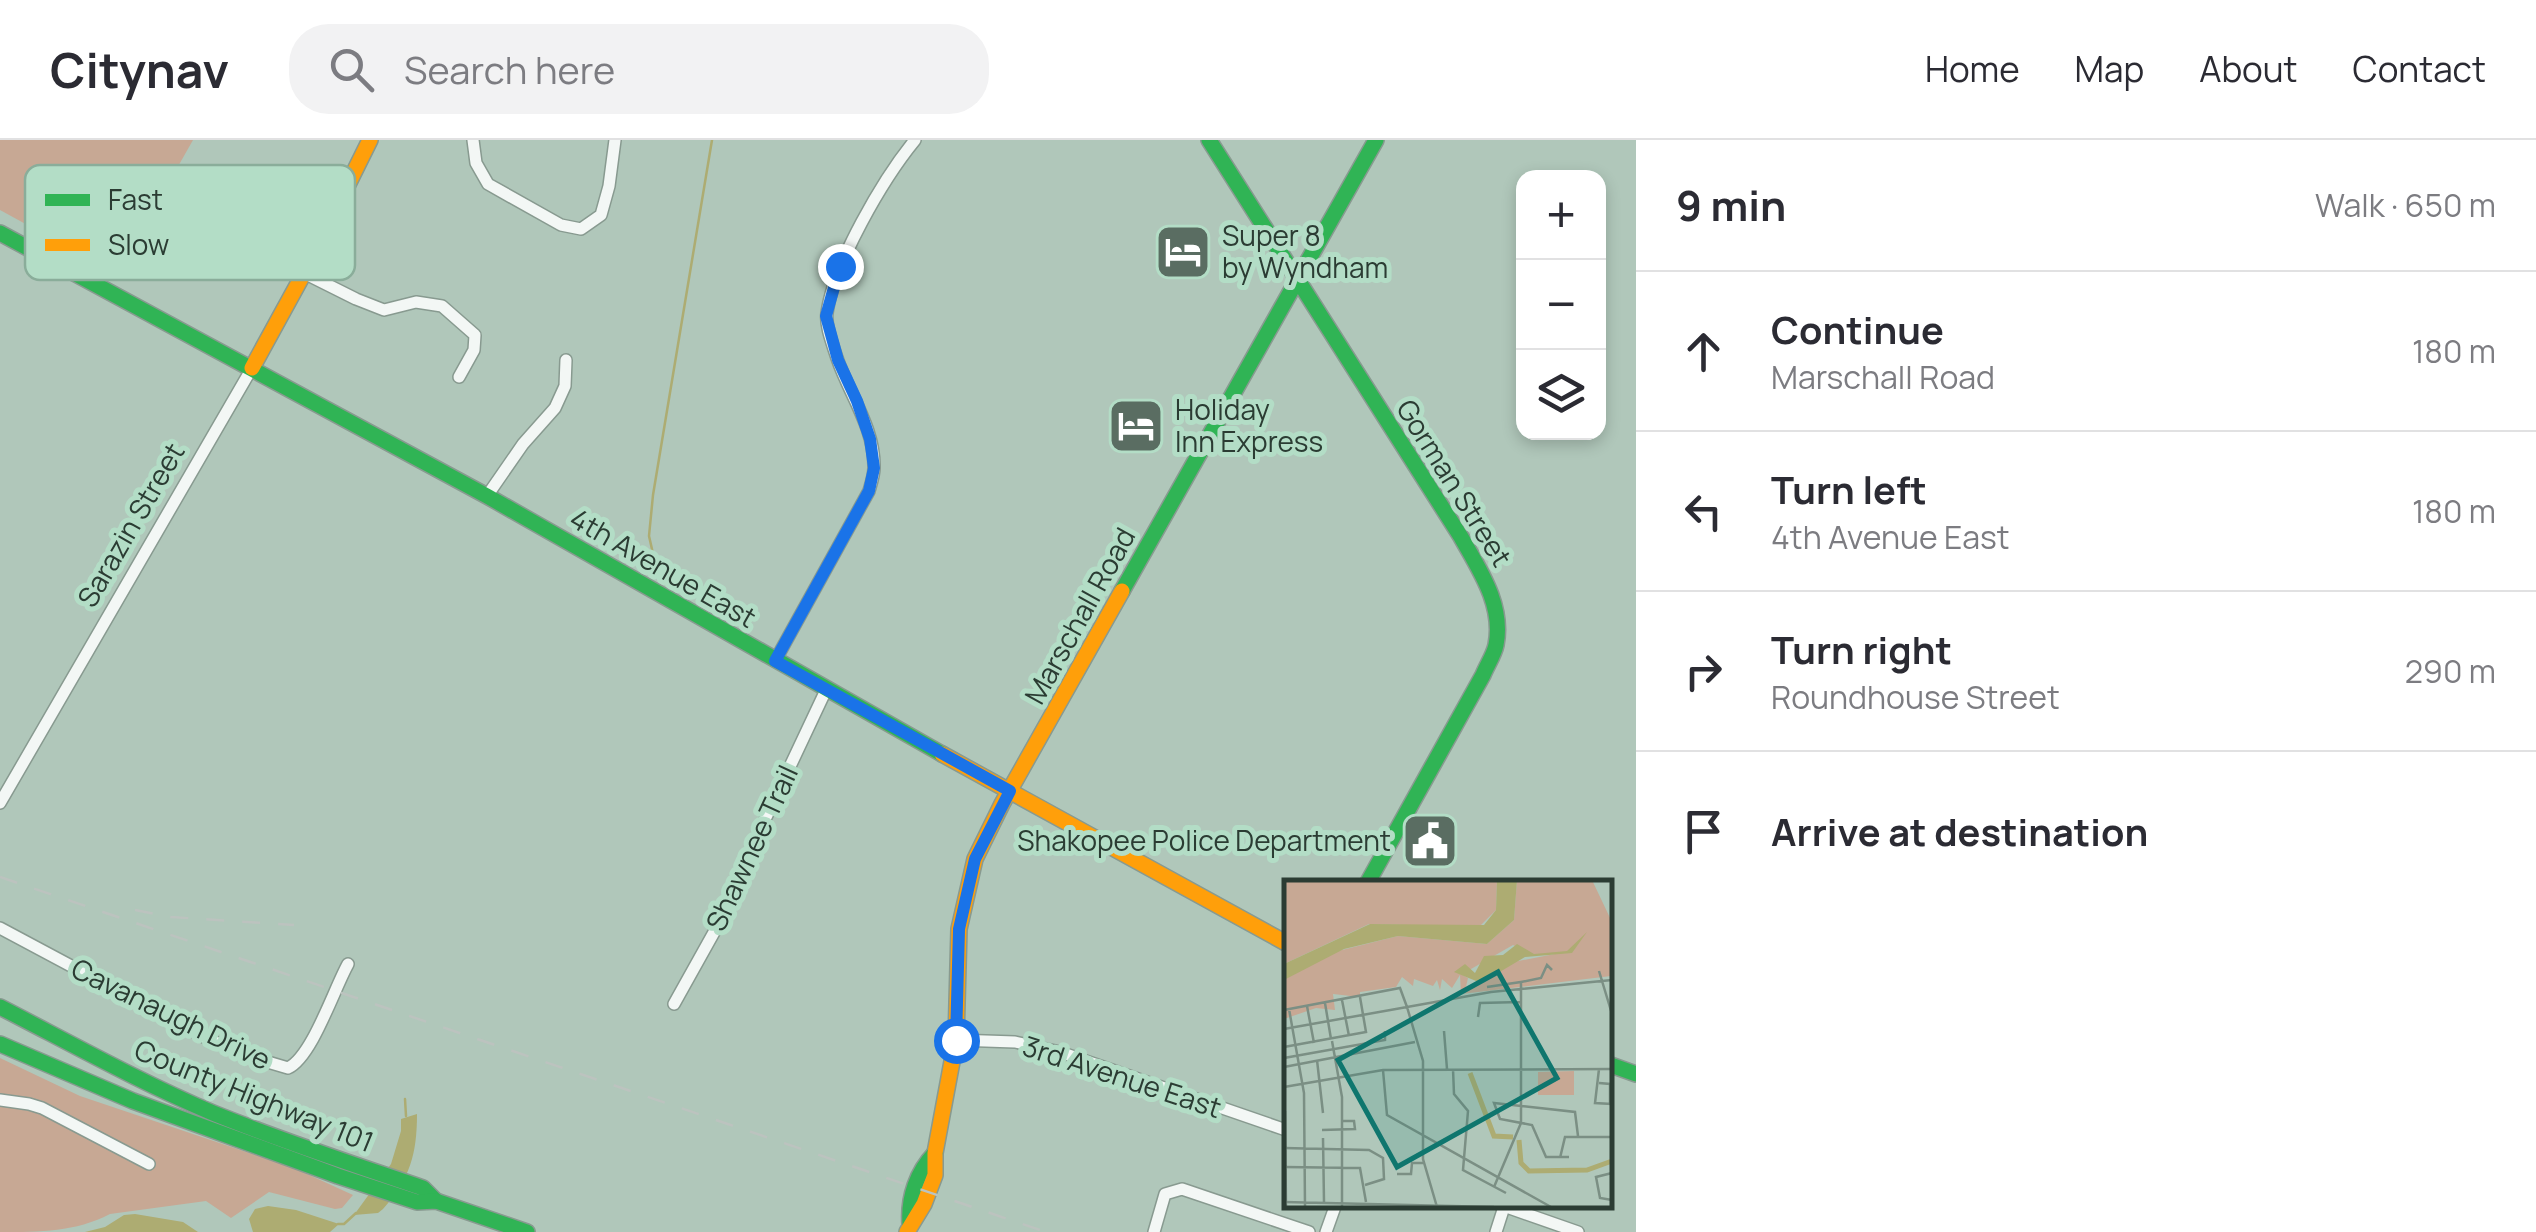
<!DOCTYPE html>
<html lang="en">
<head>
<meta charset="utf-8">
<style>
  :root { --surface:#fff; --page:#f2f2f3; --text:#2b2b33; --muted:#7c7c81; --line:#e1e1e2 }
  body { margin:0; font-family:Manrope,sans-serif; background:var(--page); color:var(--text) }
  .controls { position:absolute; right:30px; top:30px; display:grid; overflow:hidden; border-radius:20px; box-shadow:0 5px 15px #0003 }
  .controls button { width:90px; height:90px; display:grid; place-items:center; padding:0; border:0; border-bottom:2px solid var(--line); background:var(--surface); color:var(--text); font:50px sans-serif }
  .stop { position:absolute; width:30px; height:30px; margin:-22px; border:8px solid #1a73e8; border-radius:50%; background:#fff }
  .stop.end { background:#1a73e8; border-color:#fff; box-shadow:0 2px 10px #0008 }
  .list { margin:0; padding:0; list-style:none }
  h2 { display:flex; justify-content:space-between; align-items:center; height:130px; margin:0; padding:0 40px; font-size:42px }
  h2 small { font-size:32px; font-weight:400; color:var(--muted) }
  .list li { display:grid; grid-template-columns:65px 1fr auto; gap:30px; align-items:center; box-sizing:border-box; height:160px; padding:0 40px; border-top:2px solid var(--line) }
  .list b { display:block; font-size:38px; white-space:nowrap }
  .list p { margin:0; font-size:32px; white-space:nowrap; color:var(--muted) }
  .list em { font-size:32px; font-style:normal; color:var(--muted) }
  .icon { flex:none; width:55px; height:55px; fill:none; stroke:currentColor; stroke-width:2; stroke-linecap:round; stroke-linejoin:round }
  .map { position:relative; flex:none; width:1636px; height:1092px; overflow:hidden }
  header { display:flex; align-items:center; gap:60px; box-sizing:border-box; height:140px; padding:0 50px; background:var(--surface); border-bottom:2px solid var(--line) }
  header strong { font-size:48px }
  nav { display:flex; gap:55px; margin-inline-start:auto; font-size:35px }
  .search { width:700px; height:90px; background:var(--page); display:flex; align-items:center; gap:25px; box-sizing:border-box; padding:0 35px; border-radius:40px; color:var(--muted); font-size:38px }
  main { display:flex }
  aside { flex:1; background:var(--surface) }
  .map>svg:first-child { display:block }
  .green { fill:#c7a894 }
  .water { fill:#adac72 }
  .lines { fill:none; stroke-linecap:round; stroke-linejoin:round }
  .stream { stroke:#adac72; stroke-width:2.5 }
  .street-casing { stroke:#889a90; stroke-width:14 }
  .fast-casing { stroke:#889a90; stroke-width:18 }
  .slow-casing { stroke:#889a90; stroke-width:18 }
  .street { stroke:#f3f7f5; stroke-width:11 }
  .fast { stroke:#30b455; stroke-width:15 }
  .slow { stroke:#ff9f0a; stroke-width:15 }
  .rail { stroke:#bcc3bf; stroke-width:2.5; stroke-dasharray:18 18; stroke-linecap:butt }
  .route { stroke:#1a73e8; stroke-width:12 }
  .labels { text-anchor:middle; stroke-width:10; stroke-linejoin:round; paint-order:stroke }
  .poi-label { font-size:28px; fill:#2b3c33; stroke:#b3ddc6; text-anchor:start }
  .street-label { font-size:28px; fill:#2b3c33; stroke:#b3ddc6 }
  .inset-river { fill:none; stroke:#adac72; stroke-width:5 }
  .inset-road { fill:none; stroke:#7b8f84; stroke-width:2.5 }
  .view { fill:#0f766e; fill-opacity:0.15; stroke:#0f766e; stroke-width:5 }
  .inset-edge { fill:none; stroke:#2b3c33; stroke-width:5 }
  .key { fill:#b3ddc6; stroke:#8aad9a; stroke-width:2.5 }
  .key-label { font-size:28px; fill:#2b3c33 }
</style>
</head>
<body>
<header>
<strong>Citynav</strong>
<div class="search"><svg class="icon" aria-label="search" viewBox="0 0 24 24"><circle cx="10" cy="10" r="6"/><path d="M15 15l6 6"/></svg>Search here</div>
<nav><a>Home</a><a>Map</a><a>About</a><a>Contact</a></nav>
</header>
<main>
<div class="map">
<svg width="1636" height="1092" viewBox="0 0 1636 1092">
  <rect width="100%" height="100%" fill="#b0c7ba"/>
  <g class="green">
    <path d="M0,0h193l-76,134 -117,-64z"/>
    <path d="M0,918l80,38 214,72 59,27 -11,13 -7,1 -66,-17 -38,26 -25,-17 -96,13c-35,18 -69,18 -110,18z"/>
  </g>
  <g class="water">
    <path d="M417,974c0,40 -7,65 -34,95l-5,4 -24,2 37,-51 10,-33v-12z"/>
    <path d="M268,1066l28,4 43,14 -9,8h-77l-4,-13 6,-10z"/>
    <path d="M135,1074l48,8 15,10h-113l20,-5 19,-12z"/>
  </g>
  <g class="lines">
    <g class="stream">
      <path d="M654,418l-5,-22 4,-41 59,-355"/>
      <path d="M405,959l1,17"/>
      <path d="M338,1084h6l12,-11"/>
    </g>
    <g class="street-casing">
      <g id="street">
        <path d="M473,0l3,23 12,21 73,41 20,4 20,-14 8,-29 6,-46"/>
        <path d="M304,133l52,26 28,11 32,-8 26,4 33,29 -1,15 -15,27"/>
        <path d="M487,356l36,-52 32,-36 10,-22 1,-26"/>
        <path d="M775,521l94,-170c2,-7 5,-16 5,-23 1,-40 -25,-74 -37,-110 -4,-13 -12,-32 -10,-45 7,-50 56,-134 88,-173"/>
        <path d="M0,663l252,-435"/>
        <path d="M0,788l206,110 45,19 37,11c24,-11 46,-79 60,-104"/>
        <path d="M674,864l53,-95 34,-81 65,-138"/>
        <path d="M956,900l59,2 45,10 226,78"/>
        <path d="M0,960l29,4 13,4 107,56"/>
        <path d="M1498,1064l80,28"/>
        <path d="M1154,1092l11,-38 17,-5 127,43"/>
        <path d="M1326,1092l10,-28"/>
        <path d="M1496,1092l8,-25"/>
      </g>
    </g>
    <g class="fast-casing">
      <g id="fast">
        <path d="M1209,0l252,397c18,32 43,68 35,108 -2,10 -9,20 -13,30l-115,207"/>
        <path d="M0,93l487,263 455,258"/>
        <path d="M1122,451l254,-451"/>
        <path d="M0,867c70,36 140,75 213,106 69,28 140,51 210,75l13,13"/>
        <path d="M0,904l133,57 205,75 79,26 19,-1 91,31"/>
        <path d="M1608,924l28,10"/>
        <path d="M910,1084c-2,-27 7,-52 25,-71"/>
      </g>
    </g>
    <g class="slow-casing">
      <g id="slow">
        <path d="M252,228l52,-95 66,-133"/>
        <path d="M942,614l344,189"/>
        <path d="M907,1092l17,-28 11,-29v-22l21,-113 3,-111 16,-70 27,-55 120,-213"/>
      </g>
    </g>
    <use href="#street" class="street"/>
    <use href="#fast" class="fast"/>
    <use href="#slow" class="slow"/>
    <g class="rail">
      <path d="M0,737l1046,355"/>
      <path d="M135,770l36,7 123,8"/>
    </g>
  </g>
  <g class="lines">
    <path class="route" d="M840,126l-14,50 12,44 19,41 13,38 4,29 -5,23 -94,170 235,130 -35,68 -16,70 -3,111"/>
  </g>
  <defs>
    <g id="hotel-square" transform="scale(2.875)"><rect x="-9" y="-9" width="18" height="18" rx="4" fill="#5a6d62" stroke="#b3ddc6"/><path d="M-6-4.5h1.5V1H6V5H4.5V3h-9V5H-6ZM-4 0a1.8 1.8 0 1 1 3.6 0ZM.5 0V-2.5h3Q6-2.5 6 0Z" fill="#fff"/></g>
    <g id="civic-square" transform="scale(2.875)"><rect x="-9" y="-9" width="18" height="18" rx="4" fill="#5a6d62" stroke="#b3ddc6"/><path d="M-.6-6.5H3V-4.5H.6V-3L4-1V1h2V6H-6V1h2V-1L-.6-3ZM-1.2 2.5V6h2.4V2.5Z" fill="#fff"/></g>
  </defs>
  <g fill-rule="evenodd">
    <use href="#hotel-square" x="1183" y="112"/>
    <use href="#hotel-square" x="1136" y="286"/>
    <use href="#civic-square" x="1430" y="701"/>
  </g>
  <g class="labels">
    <g class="poi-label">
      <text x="1222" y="106">Super 8<tspan x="1222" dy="32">by Wyndham</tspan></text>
      <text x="1175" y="280">Holiday<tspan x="1175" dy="32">Inn Express</tspan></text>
      <text x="1391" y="711" text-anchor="end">Shakopee Police Department</text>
    </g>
    <g class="street-label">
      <text transform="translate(1454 343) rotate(58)" y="10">Gorman Street</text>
      <text transform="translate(131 385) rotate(-60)" y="10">Sarazin Street</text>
      <text transform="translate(663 428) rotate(30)" y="10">4th Avenue East</text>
      <text transform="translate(1080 476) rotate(-61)" y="10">Marschall Road</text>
      <text transform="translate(752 708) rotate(-65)" y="10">Shawnee Trail</text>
      <text transform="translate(171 874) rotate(26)" y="10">Cavanaugh Drive</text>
      <text transform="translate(1122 937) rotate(18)" y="10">3rd Avenue East</text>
      <text transform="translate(254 956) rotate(22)" y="10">County Highway 101</text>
    </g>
  </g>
  <g transform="translate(1284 740)">
    <rect width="328" height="328" fill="#b0c7ba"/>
    <path d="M0,0h213l-1,30 -17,17 -110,-3 -85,40zM233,0h75l19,40v56l-150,18 -1,-19 -8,13 -10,-9 -2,11 -3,-10 -4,6 -19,-7 -1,7 -11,-9 -6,10 -36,5v5l-27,-3 2,16 -19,-2 -32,11v-44l18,-15 96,-24 89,8 27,-24zM229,65l21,10 31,-3 -52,10 -48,29 3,-13 -13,-7 16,-2zM290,191v24h-36v-23z" fill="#c7a894" fill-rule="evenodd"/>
    <path d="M213,0h20l-3,40 -27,24 -89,-8 -54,13 -60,31v-16l86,-40 114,1 12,-15zM303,52l-15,21 -47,4 -44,26 -27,-11 11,-8 10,9 9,-17 19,-1 14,-11 17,10 33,-3z" fill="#adac72"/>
    <path class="inset-river" d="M186,193l24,63 19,1M235,260l2,23 8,8 58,-1 25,-9"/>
    <path class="inset-road" d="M315,91l13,43M237,102l20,-4 6,-13 5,5M203,107l34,-5v141l-27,64M58,120l7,36M41,123l6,36M23,126l7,37M123,127l16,54v98l14,48M5,129l15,84 1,114M0,130l116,-22 7,19M194,137l2,-14 41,-1M0,149l207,-37 121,-12M160,151l3,38M48,161l10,56v110M0,167l82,-15 -6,-35M0,178l101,-18v-9M33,180l6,53M0,187l131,-25M169,189l1,25 14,17 -5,59 43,23M315,189l-4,34 17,1M99,190l4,45 164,92M315,203l11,1v20M0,207l99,-17 229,-1M1,231l1,96M38,250l33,-1 -1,-8h-12M39,258l1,64M0,268l85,2 14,8 1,21 -19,6M285,277h-23l-14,-32 -32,-6 -6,-16 81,9 3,24M276,278l5,-21h47M0,287l76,1 6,34M328,293l-16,4 4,21 12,2M113,294h14l1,-11h12M0,322l210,5"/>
    <path class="view" d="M214,92l59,106 -160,89 -59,-107z"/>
    <rect width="328" height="328" class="inset-edge"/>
  </g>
  <rect x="25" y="25" width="330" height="115" rx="15" class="key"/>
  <rect x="45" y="54" width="45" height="12" fill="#30b455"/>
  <rect x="45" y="99" width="45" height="12" fill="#ff9f0a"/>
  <g class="key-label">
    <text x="108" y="70">Fast</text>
    <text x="108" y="115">Slow</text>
  </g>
</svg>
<div class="controls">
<button>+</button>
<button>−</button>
<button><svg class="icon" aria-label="layers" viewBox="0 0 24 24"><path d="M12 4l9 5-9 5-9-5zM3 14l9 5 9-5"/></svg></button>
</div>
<div class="stop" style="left:956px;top:900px"></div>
<div class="stop end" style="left:840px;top:126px"></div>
</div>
<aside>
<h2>9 min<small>Walk · 650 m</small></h2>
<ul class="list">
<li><svg class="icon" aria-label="ahead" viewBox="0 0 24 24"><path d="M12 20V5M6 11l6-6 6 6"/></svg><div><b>Continue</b><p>Marschall Road</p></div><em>180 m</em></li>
<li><svg class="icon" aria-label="left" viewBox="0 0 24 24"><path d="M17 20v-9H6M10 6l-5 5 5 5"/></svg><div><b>Turn left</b><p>4th Avenue East</p></div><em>180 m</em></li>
<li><svg class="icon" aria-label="right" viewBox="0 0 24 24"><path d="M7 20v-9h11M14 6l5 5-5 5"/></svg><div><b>Turn right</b><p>Roundhouse Street</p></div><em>290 m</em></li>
<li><svg class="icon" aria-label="arrive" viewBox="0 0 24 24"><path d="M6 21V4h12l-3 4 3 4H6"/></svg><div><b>Arrive at destination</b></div></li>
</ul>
</aside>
</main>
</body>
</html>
